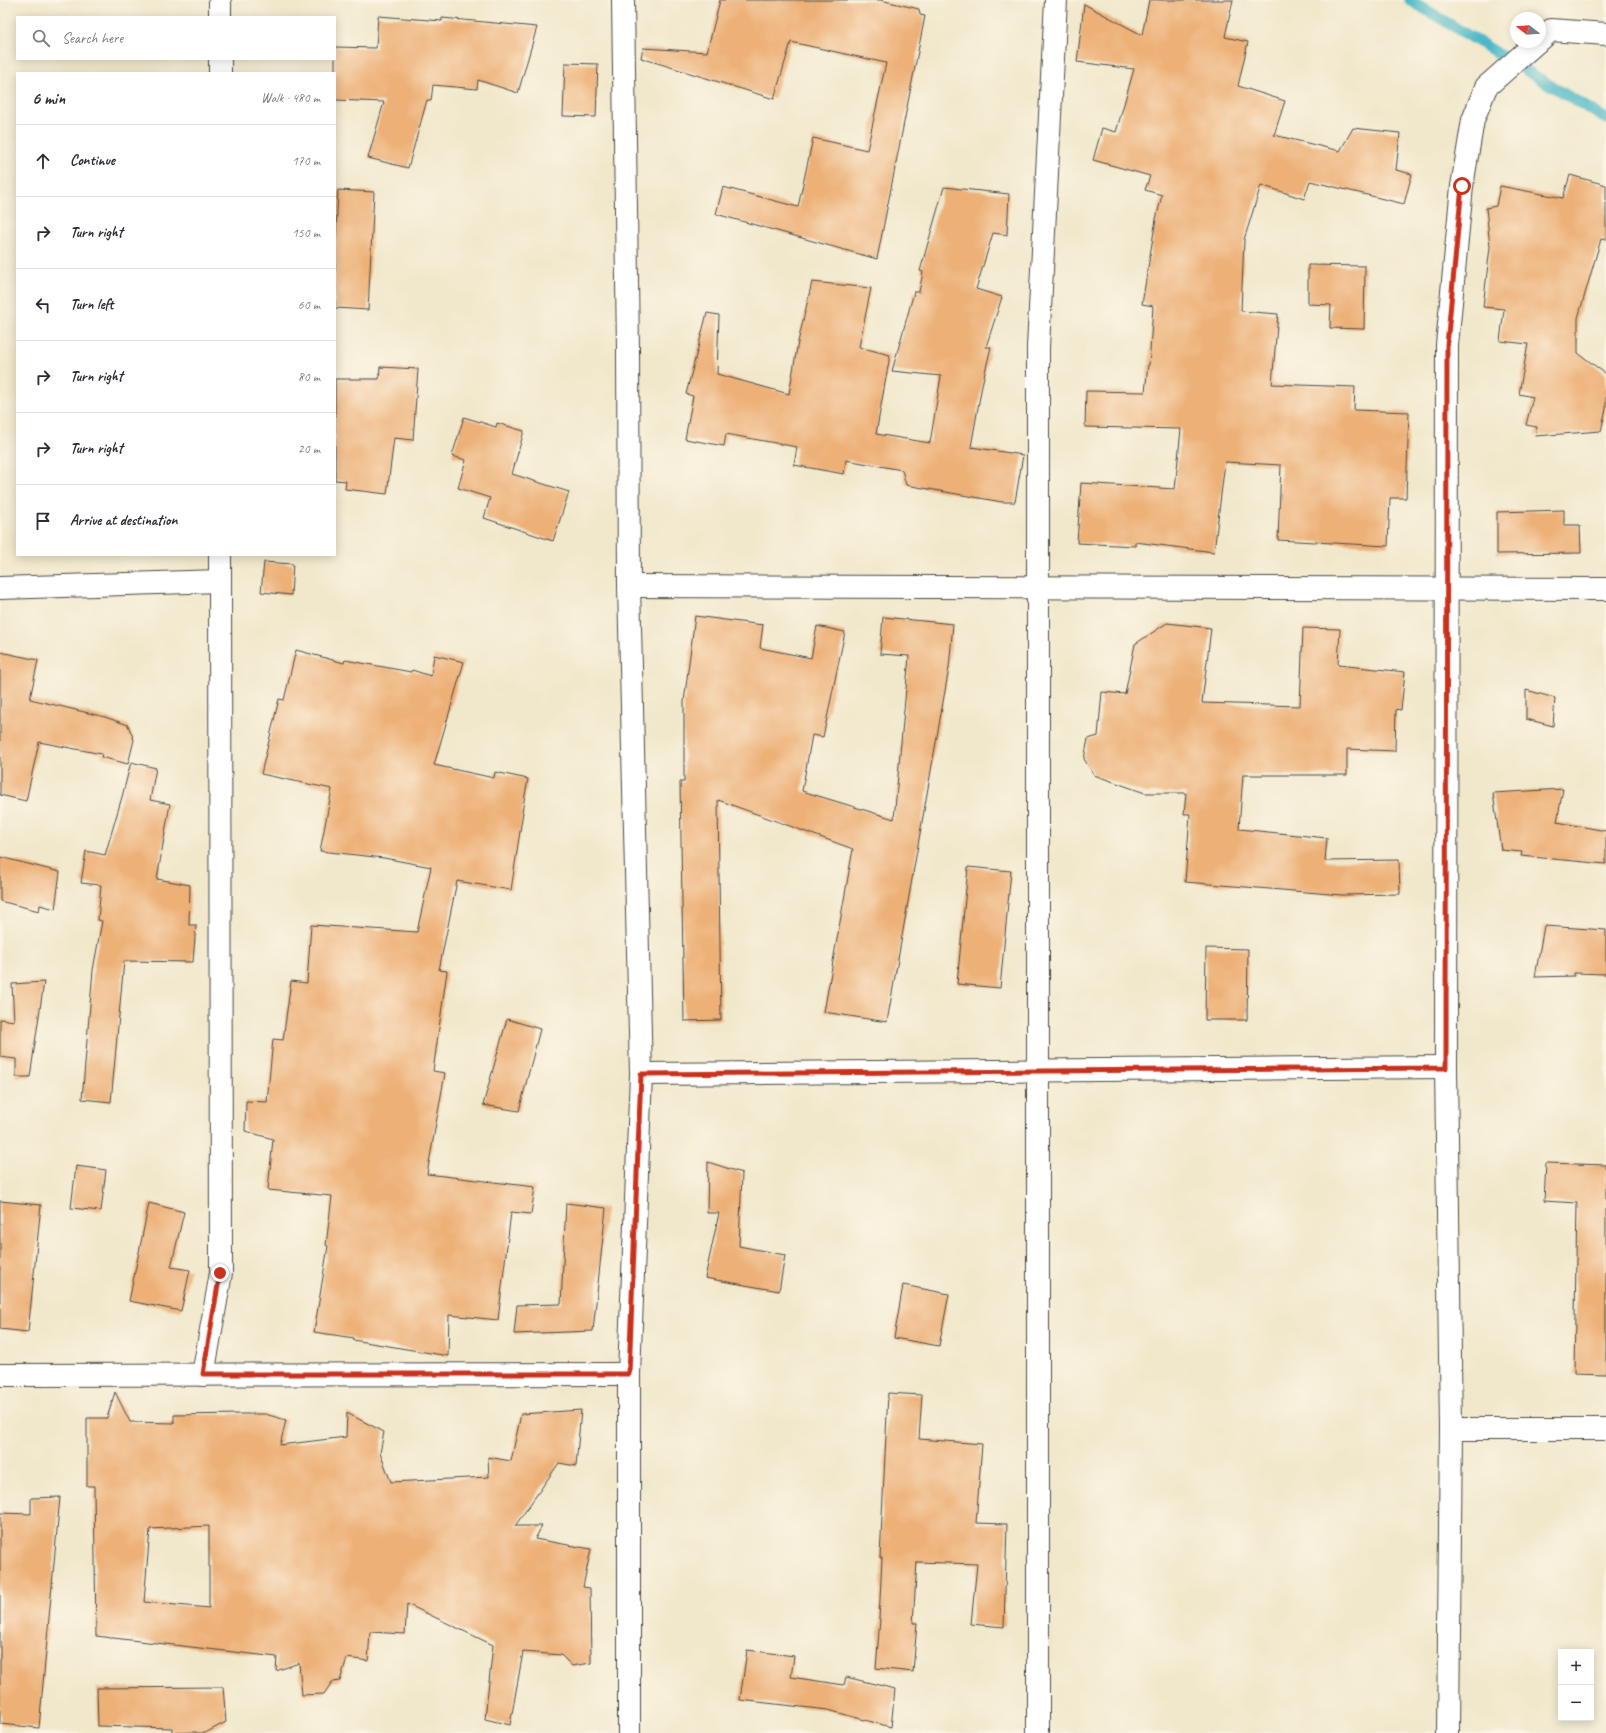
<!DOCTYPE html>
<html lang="en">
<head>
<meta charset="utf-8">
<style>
  :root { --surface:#fff; --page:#f7f7f7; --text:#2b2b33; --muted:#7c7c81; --line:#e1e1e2 }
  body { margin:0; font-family:Caveat,sans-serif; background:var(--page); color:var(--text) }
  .controls { position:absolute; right:12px; bottom:12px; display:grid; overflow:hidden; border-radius:0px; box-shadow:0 2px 10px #0003 }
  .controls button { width:36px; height:36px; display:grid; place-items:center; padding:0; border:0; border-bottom:1px solid var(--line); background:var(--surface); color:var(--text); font:20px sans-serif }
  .compass { position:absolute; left:1510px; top:12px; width:36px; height:36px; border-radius:50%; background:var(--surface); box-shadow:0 2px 10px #0003; rotate:287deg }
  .stop { position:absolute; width:12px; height:12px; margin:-9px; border:3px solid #c8321e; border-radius:50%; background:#fff }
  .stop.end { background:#c8321e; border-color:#fff; box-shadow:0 1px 4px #0008 }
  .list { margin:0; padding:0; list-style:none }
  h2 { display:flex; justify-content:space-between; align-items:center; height:52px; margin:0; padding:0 16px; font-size:17px }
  h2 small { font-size:13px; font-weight:400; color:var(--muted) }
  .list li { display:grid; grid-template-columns:26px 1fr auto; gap:12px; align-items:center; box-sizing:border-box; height:72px; padding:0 16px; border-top:1px solid var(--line) }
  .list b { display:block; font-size:15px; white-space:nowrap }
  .list em { font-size:13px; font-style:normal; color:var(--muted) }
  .icon { flex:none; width:22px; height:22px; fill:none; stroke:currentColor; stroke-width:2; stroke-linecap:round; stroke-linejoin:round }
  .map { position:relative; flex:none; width:1606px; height:1733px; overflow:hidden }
  .search { position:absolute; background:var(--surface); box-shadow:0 2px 10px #0003; left:16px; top:16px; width:320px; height:44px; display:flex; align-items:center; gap:10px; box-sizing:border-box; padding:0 14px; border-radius:0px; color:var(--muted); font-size:15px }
  .panel { position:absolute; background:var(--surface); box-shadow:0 2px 10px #0003; left:16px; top:72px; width:320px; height:484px; border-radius:0px }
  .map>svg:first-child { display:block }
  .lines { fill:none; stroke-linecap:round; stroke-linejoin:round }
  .stream { stroke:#4cb8c7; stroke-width:11 }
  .building { fill:#edb077; fill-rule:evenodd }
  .minor-casing { stroke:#494743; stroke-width:24 }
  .minor { stroke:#fff; stroke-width:22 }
  .route { stroke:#c8321e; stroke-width:5 }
</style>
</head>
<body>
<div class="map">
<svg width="1606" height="1733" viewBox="0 0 1606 1733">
  <rect width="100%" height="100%" fill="#fcf5e5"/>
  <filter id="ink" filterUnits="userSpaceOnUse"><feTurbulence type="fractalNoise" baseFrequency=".025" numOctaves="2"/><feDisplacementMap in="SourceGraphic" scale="8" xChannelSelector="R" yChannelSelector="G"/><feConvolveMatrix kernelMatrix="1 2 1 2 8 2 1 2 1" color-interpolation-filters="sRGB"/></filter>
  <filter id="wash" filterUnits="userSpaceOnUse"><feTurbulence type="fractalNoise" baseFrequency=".012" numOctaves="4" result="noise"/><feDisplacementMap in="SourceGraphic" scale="16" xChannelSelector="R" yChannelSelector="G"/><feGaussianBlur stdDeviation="0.9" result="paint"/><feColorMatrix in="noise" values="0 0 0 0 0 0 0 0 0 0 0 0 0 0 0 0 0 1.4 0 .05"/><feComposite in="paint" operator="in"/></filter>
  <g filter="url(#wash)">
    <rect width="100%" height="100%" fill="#f1e8cc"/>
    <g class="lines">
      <path class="stream" d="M1410,0l196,119"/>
    </g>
    <g id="blocks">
      <g class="building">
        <path d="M720,0h160l39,9 1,6 5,1 -48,243 -161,-45 7,-27 75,20 15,-69 54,12 19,-87 -95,-21 -17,57 -133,-41 2,-10 64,4z"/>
        <path d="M1149,0h84l-8,37 23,5 -10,44 47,15 -11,34 66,16 13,-23 47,5 -4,37 16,4 -8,30 -94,-23 -6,18 -43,-14 -17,55 -3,71 37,3 -6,70 83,3 -1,23 55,2 -3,86h-16l-2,48 -110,-6 3,-75 -56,-3 -11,90 -79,-10v4l-58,-3 4,-60 94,6 6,-60 -96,-2 1,-36 59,1 3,-27h1l4,-59 -11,-2 14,-85 6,-24 -17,-5 5,-14 -57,-16 9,-32 14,4 18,-63 -57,-7 7,-58 58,31z"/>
        <path d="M378,16l64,5v-3l95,9 -19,66 -40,-13 -1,9 -44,-4 -2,16 -4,-1 -19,68 -40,-10 16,-56 -49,-2v-53l41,1z"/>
        <path d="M565,63l33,1 -2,53 -33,-1z"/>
        <path d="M1570,175l36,10v55l-5,-1 -23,79v35l28,21v35l-5,22 -66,5 2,-9 -11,-2 7,-28 -14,-3 9,-50 -28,-3 4,-32 -21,-2 7,-60 -4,-39 10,-2 4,-20 63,12z"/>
        <path d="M944,187l65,7 -2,41 -14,-2 -17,56 26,8 -16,50h5l-9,38 -11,62 52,8 -8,47h-13l-96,-17 -4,-15 -56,-10 -2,14 -50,-9 3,-18 -71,-13 -2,12 -39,-7 8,-43 -7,-2 21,-81 12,2 -2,59 72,20 9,-52 14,-60 59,6 -12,59 31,8 -14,79 54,9 11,-67 -49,-5 22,-79h5l4,-20 -3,-1z"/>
        <path d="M338,190l36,2 -6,118 -33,-2v-55z"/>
        <path d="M1308,265l57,1 -1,63 -34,-1 1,-23 -23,-1z"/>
        <path d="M380,367l38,2 -5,71 -19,-2 -7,56 -42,-5 1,-8 -11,-1v-101h44z"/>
        <path d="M464,417l32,10 1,-4 27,8 -12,43 57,18 -16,49 -69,-23 6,-20 -32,-10 8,-28 -14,-4z"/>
        <path d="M1564,510v15h16l1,28 -84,1v-42z"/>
        <path d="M264,562l29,2 -2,31 -30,-3z"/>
        <path d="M695,616l68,9 -3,23 51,10 6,-32 28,6 -22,105 -11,-2 -10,56 92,28 15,-163 -29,-2 3,-37 70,7 -4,44 -62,354 -63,-10 29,-163 -135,-49 3,220 -37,1 -4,-239h4v-80z"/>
        <path d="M1167,623l44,5 -9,75 98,3 3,-78 37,1 -2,36 67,7 -4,38 -5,-1 -1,42 -48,-2v26h-104l-4,54 88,9 -2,23 74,-1 1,34 -58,1 -157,-13 5,-68h-6l2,-21h-41l-51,-18 -10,-16 4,-20 10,-3 4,-44 23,2 10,-50z"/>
        <path d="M296,650l48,13 1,-3 66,12 1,-2 19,6 3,-21 30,7 -30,103 60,13 1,-6 33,7 -6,33h1l-12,78 -54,-9 -18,89 8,1 -14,100 12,2 -18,101 108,13 -4,27 -20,-2 -13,108 -49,-5 -1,41 -95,-16 1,-2 -40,-6 14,-86 -2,-1 6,-49 -64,-6 5,-51 -28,-8 1,-30 21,1 6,-63 10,1 8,-59 16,2 4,-58 106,7 14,-65 -47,-9 -64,-7 12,-62 -71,-15 18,-75 5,1z"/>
        <path d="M0,652l38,8 -8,39 75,18 23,8 6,15 -6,24 -27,-7 1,-3 -63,-12 -13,59 -26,-6z"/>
        <path d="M1526,690l29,8 -2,28 -27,-7z"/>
        <path d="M131,762l25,6 -6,32 20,4 -13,75 33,6 -1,40h7l-3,37 -69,-1 -13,141 -29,-3 11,-129 9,-49 -4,-1 3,-35 -20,-2 5,-32 19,4 17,-58z"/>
        <path d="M1563,789l-6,33 49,9v33l-85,-8 1,-4 -21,-2 -8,-57z"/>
        <path d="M0,857l60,15 -5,37 -15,-4 -1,6 -39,-10z"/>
        <path d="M968,867l43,4 -11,117 -43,-4z"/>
        <path d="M1544,926l62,4v44l-32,-1v3l-39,1z"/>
        <path d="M1206,948l42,1 -1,71h-42z"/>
        <path d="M44,982l-14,95h-14v-18l-16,-2v-38l14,2 -2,-37z"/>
        <path d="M507,1019l33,10 -21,82 -36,-6z"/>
        <path d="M708,1162l34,11 -3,73 46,9 -6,36 -74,-13 14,-65h-12z"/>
        <path d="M1546,1163l60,2v209l-32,-1 3,-170 -33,-2z"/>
        <path d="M76,1166l30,4 -5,41 -30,-3z"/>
        <path d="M0,1201l41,4 -13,127 -28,-3z"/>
        <path d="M149,1203l35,9 -13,55 19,3 -9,41 -52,-10z"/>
        <path d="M566,1203l40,5 -13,123 -79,3 3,-29 44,-1z"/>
        <path d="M903,1285l46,9 -10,52 -45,-8z"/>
        <path d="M115,1392l15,30 44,1v-8l68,-1h23l21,6 -6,25 66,-8 1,-24 37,19 -4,21 11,29 98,-5 -1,-20 23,4 10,-47 60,-4 -5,56 -17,-3 -44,63h27l-7,13 56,10 -8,38 7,1 1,75 -19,3 -11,-11 -38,-3 -13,73 -25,-6 8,-74 -86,-41 -2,30 -35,-2 -2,29 -21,-3 -7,23 -8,1 -8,12 -22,1 -3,-32 -23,8 1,-14 -181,-21 -2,-150h-7v-68h20zM209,1526v82l-65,-6 6,-73z"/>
        <path d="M888,1393l34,2 -3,44 63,5 -6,79 31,1 -3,103 -33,-3 6,-60 -60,-2 -4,61h4l-4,49 -37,-4 4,-49h-1l3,-61h-2z"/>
        <path d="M60,1497l-21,231 -39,-4v-211l31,1v-16z"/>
        <path d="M747,1650l47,6 -3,21 53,8 2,-8 49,12 -4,38 -63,-17 -88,-10z"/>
        <path d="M223,1687l3,35 -21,11h-9v-1l-24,1v-5l-74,-2 -1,-38z"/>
      </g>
    </g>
  </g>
  <g filter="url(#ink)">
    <use href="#blocks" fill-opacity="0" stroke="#494743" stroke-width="1"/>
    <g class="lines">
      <g class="minor-casing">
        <g id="minor">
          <path d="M623,0l5,349 1,237 12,488 -12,300v359"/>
          <path d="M220,17v-17"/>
          <path d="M1540,40l11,-10 55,4"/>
          <path d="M220,73v-14"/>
          <path d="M629,586l977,3"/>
          <path d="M0,588l220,-7"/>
          <path d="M641,1074l805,-7"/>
          <path d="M0,1375l629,-1"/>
          <path d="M203,1375l18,-102 -1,-718"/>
          <path d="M1451,1429h155"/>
          <path d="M1038,1733v-1386l18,-347"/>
          <path d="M1448,1733l3,-304 -5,-362 1,-722 15,-159 11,-66 13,-33 51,-45"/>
        </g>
      </g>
      <use href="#minor" class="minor"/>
    </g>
  </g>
  <g class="lines" filter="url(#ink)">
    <path class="route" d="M220,1273l-17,101h426l12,-300 805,-6 1,-723 15,-159"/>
  </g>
</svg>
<div class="controls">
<button>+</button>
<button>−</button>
</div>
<svg class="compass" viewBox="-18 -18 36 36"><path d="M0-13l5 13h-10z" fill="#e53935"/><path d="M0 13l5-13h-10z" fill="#7c7c81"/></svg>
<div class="stop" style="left:1462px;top:186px"></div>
<div class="stop end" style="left:220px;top:1273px"></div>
<div class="search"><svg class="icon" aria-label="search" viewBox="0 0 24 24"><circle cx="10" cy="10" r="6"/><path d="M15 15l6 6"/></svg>Search here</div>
<section class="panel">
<h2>6 min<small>Walk · 480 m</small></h2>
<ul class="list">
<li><svg class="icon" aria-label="ahead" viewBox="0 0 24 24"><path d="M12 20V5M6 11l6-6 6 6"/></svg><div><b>Continue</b></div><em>170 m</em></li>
<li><svg class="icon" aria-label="right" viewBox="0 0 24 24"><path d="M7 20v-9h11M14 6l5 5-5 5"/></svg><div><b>Turn right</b></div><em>150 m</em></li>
<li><svg class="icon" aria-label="left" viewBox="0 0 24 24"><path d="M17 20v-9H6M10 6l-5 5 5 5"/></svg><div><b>Turn left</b></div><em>60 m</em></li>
<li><svg class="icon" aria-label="right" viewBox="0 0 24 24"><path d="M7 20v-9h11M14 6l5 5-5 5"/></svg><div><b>Turn right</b></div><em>80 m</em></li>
<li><svg class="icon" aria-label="right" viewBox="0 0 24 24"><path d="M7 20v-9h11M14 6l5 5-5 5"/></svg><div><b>Turn right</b></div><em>20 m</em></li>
<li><svg class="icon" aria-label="arrive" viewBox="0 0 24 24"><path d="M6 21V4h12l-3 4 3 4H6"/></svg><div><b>Arrive at destination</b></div></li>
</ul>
</section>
</div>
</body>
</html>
